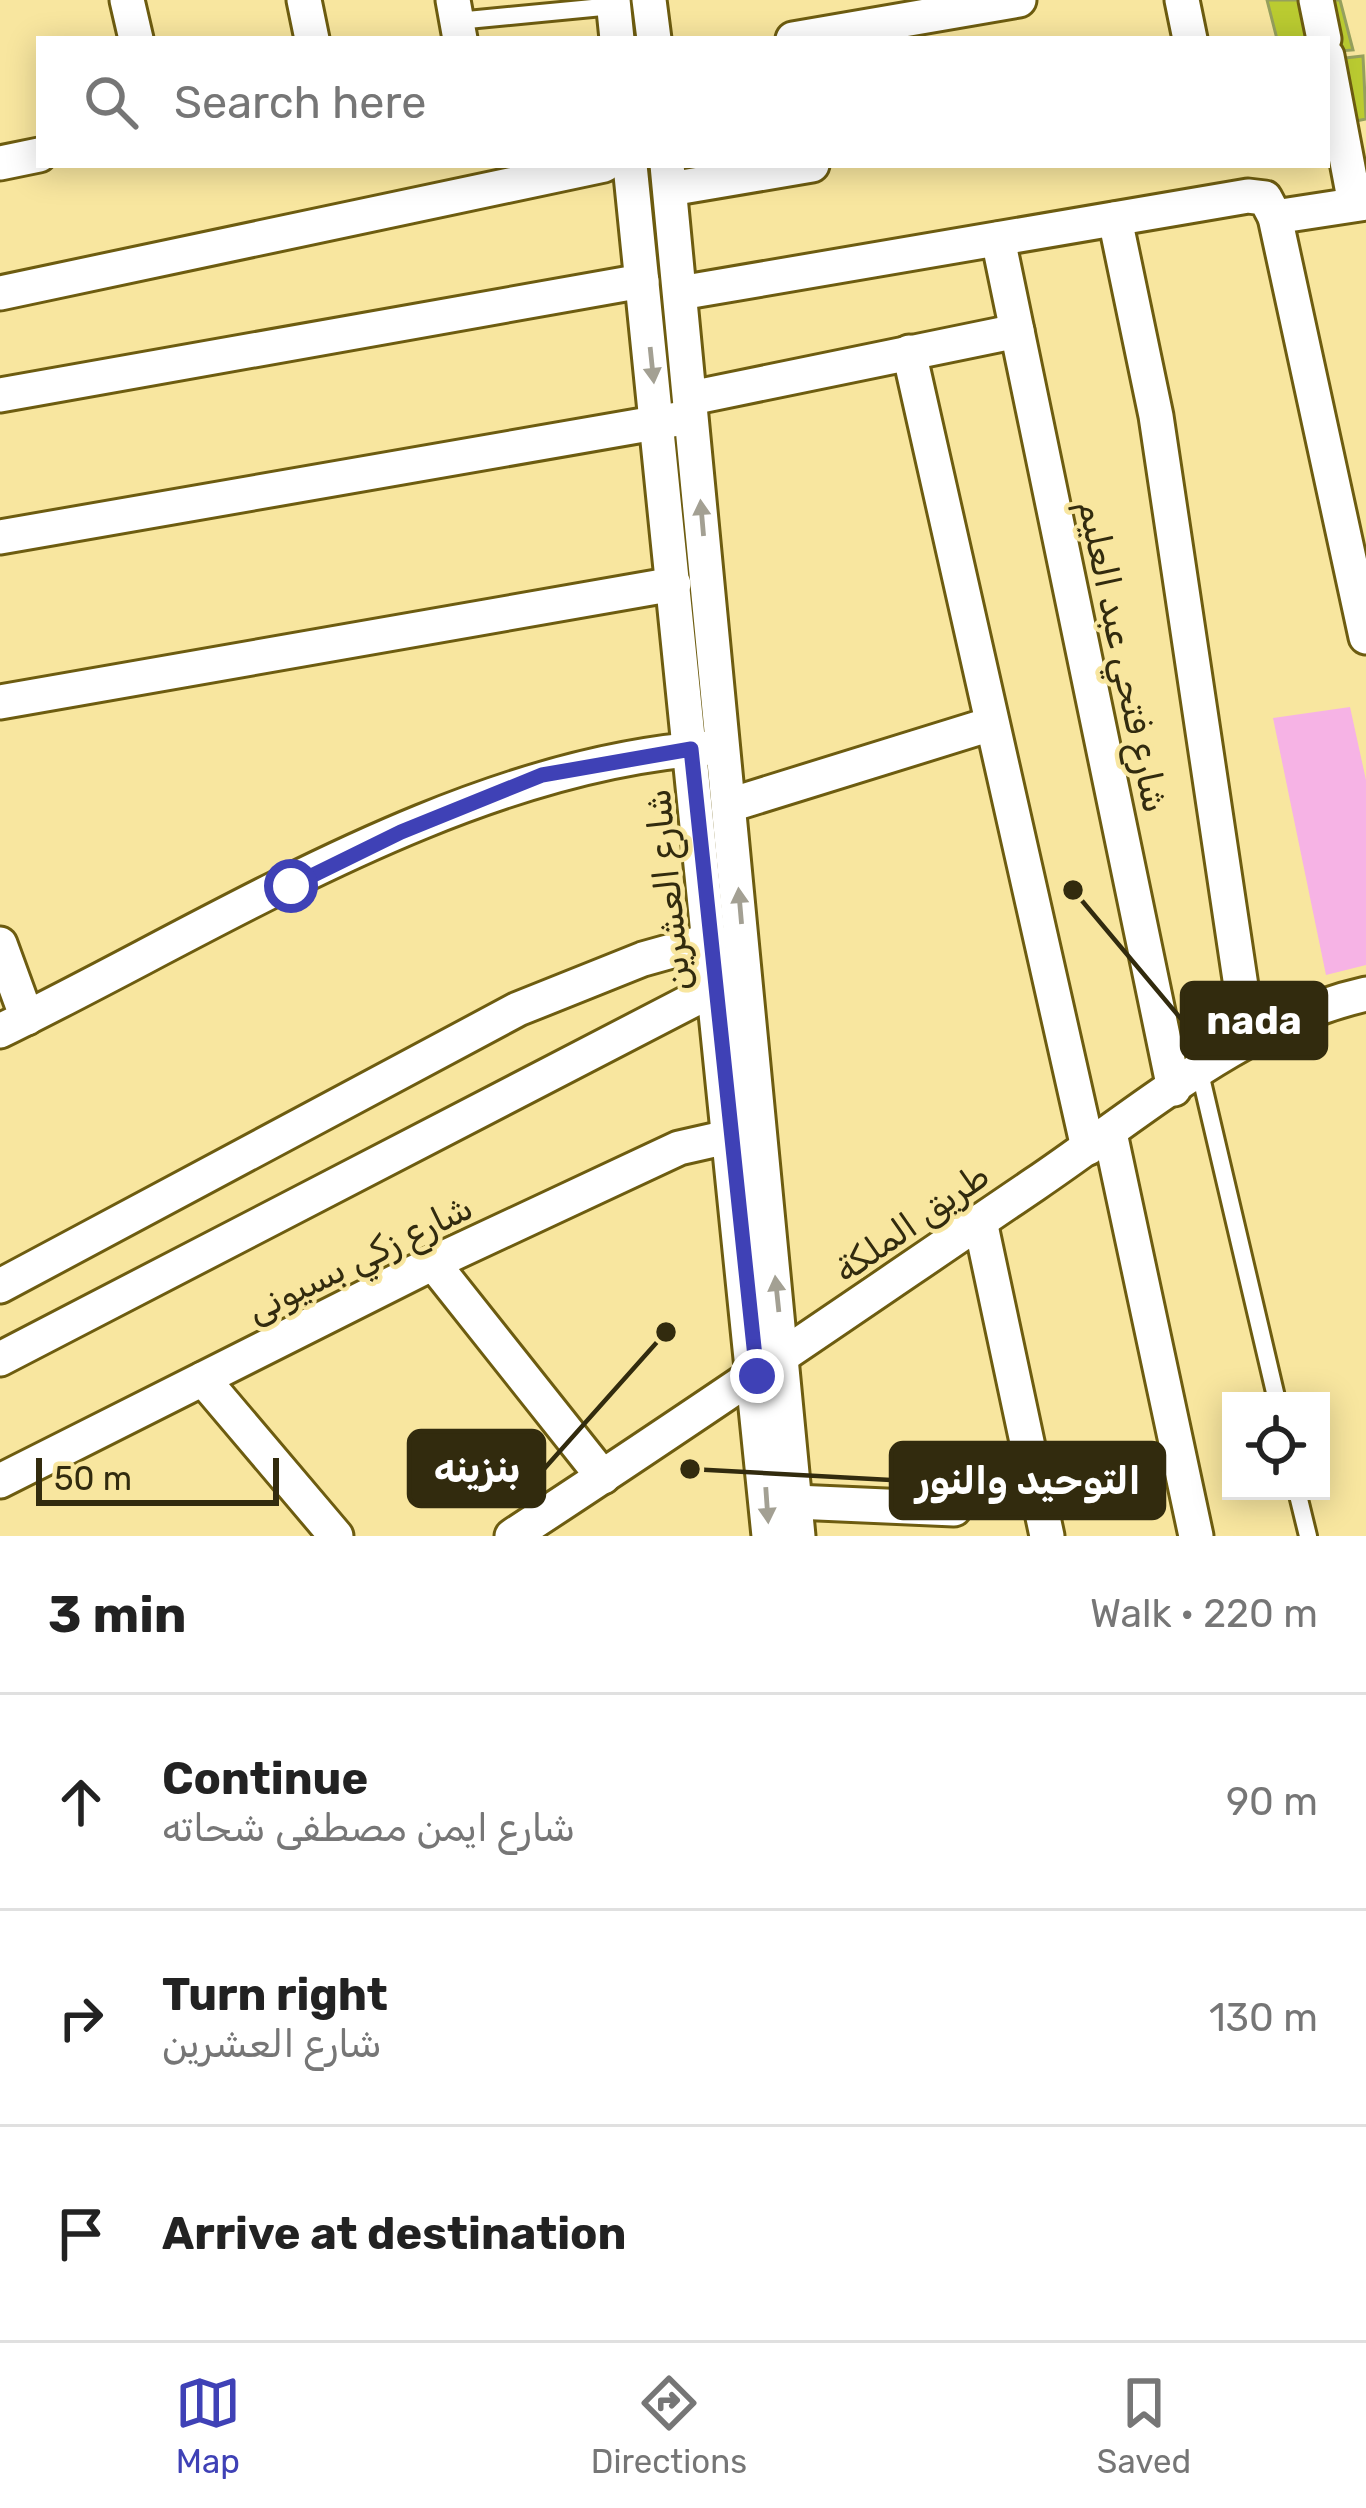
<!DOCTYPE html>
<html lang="en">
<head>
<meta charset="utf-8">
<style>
  :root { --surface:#fff; --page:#f2f2f2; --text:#222; --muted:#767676; --line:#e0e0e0; --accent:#3f41b6 }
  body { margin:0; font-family:Rubik,"Noto Sans Arabic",sans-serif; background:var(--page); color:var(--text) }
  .controls { position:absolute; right:36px; bottom:36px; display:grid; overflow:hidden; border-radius:0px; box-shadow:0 6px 30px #0003 }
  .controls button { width:108px; height:108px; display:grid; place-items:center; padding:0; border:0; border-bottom:3px solid var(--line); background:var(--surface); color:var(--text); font:60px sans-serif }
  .scale { position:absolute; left:36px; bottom:30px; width:243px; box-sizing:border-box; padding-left:12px; border:6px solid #322b0e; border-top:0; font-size:33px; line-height:42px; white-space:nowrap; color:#322b0e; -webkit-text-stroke:9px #f8e69f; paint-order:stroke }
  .stop { position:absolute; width:36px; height:36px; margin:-27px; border:9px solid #3f41b6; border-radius:50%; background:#fff }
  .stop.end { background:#3f41b6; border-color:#fff; box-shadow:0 3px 12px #0008 }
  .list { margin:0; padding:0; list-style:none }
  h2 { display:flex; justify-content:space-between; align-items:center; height:156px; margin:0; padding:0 48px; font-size:51px }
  h2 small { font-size:39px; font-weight:400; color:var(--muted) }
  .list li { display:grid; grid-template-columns:78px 1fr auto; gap:36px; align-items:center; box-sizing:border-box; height:216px; padding:0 48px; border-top:3px solid var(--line) }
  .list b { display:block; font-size:45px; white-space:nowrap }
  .list p { margin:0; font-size:39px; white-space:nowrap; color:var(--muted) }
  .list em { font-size:39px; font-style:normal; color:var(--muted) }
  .icon { flex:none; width:66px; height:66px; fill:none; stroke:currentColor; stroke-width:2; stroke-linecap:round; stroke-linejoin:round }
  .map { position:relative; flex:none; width:1366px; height:1536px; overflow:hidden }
  .search { position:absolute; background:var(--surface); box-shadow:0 6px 30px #0003; left:36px; right:36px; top:36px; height:132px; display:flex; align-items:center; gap:30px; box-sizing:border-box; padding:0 42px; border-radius:0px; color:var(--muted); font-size:45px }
  .sheet { height:804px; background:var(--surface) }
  nav { display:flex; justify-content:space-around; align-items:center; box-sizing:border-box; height:168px; border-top:3px solid var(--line); background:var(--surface); font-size:33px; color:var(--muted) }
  nav a { display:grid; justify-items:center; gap:6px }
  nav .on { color:var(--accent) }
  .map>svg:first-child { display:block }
  .green { fill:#f6b3e5 }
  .building { fill:#bacb31; stroke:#96a05d; stroke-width:3 }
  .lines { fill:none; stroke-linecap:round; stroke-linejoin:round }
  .service-casing { stroke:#6d5c10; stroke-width:22 }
  .minor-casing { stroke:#6d5c10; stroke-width:39 }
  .service { stroke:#fff; stroke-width:16 }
  .minor { stroke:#fff; stroke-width:33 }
  .oneway { fill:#a3a093 }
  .route { stroke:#3f41b6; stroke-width:15 }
  .labels { text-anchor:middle; stroke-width:9; stroke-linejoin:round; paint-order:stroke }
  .street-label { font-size:36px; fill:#322b0e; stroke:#f8e69f }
  .leader { fill:none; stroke:#322b0e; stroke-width:4.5 }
  .callout-dot { fill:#322b0e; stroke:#f8e69f; stroke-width:4.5 }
  .callout { fill:#322b0e; stroke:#322b0e; stroke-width:4.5 }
  .callout-label { font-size:39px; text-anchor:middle; font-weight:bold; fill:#fff }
</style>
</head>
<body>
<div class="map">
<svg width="1366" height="1536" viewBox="0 0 1366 1536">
  <rect width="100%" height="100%" fill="#f8e69f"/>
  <path class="green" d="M1350,707l16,73v185l-40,10 -53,-257z"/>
  <g class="building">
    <path d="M1267,0h73l13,50 -26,2v-13h-50z"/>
    <path d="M1363,56l3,63 -39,8v-67z"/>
  </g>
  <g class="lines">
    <g class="service-casing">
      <g id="service">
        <path d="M457,21l156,-15"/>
        <path d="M1200,1073l77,328"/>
        <path d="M1297,1491l11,45"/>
      </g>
    </g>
    <g class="minor-casing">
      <g id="minor">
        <path d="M127,0l9,39"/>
        <path d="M304,0l8,39"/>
        <path d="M453,0l7,39"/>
        <path d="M613,0l4,39"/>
        <path d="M649,0l5,39"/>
        <path d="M1182,0l8,39"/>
        <path d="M1316,0l8,39"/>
        <path d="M793,39l226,-39"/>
        <path d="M1327,56l28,148"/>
        <path d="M0,163l39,-8"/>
        <path d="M630,165l139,1371"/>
        <path d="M667,165l131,1371"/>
        <path d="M670,189l142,-24"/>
        <path d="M1275,217l91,-14"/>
        <path d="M1115,219l41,197 93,624"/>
        <path d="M998,239l176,850"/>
        <path d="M0,293l604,-128"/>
        <path d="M680,293l568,-97 17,2 10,19 91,420"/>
        <path d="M909,352l179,796"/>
        <path d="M0,395l642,-114"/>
        <path d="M691,398l326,-67"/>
        <path d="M0,537l678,-118"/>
        <path d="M0,702l674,-118"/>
        <path d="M730,805l261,-81"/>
        <path d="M0,944l27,74"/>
        <path d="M0,1031c219,-107 464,-267 710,-283"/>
        <path d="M1110,1133l86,403"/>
        <path d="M980,1221l67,315"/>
        <path d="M433,1263l170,214"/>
        <path d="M0,1286l518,-277 125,-50 68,-19"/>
        <path d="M0,1359l716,-371"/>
        <path d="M203,1379l133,157"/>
        <path d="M0,1481l433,-218 246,-115 75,-17"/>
        <path d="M795,1502l159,7"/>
        <path d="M512,1536c177,-115 349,-234 523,-352 102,-69 209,-163 331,-190"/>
      </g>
    </g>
    <use href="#service" class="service"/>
    <use href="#minor" class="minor"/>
  </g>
  <defs><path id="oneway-solid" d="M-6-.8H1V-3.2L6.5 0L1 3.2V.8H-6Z" transform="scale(3)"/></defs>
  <g class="oneway">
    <use href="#oneway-solid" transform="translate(652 365) rotate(84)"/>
    <use href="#oneway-solid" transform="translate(702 518) rotate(-95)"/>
    <use href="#oneway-solid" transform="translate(740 906) rotate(-95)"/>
    <use href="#oneway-solid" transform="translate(777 1294) rotate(-96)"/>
    <use href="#oneway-solid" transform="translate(767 1505) rotate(86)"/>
  </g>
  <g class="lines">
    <path class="route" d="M291,886l110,-54 141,-57 149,-26 66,627"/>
  </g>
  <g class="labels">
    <g class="street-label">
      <text transform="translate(1124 656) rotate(78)" y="13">شارع فتحي عبد العليم</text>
      <text transform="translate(667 890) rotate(-96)" y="13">شارع العشرين</text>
      <text transform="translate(911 1222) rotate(-35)" y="13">طريق الملكة</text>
      <text transform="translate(359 1258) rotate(-26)" y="13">شارع زكي بسيونى</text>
    </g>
  </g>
  <path class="leader" d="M1073 890L1182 1020M666 1332L544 1469M690 1469L891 1480"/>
  <g class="callout-dot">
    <circle cx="1073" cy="890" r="12"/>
    <circle cx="666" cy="1332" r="12"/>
    <circle cx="690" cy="1469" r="12"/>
  </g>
  <g class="callout">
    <rect x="1182" y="983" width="144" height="75" rx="12"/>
    <rect x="409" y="1431" width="135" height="75" rx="12"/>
    <rect x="891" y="1443" width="273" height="75" rx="12"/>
  </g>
  <g class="callout-label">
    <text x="1254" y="1034">nada</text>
    <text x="477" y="1482">بنزينه</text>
    <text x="1028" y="1494">التوحيد والنور</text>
  </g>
</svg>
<div class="controls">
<button><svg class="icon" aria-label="locate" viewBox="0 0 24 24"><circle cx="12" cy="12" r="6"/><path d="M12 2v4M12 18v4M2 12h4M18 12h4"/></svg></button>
</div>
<div class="scale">50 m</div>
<div class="stop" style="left:291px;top:886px"></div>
<div class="stop end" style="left:757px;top:1376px"></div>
<div class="search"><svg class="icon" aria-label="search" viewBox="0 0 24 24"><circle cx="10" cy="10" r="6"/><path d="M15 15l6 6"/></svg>Search here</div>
</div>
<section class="sheet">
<h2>3 min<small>Walk · 220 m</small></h2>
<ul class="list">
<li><svg class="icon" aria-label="ahead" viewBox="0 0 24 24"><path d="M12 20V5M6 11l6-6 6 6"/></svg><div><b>Continue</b><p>شارع ايمن مصطفى شحاته</p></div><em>90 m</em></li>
<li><svg class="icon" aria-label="right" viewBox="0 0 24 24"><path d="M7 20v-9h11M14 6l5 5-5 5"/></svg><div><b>Turn right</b><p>شارع العشرين</p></div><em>130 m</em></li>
<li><svg class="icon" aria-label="arrive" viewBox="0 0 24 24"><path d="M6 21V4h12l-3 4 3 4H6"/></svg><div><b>Arrive at destination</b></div></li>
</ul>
</section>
<nav>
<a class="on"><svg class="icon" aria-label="map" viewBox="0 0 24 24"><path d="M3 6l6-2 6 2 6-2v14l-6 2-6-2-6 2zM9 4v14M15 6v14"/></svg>Map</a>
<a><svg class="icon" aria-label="directions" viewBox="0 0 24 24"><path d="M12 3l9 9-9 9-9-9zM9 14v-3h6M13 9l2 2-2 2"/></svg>Directions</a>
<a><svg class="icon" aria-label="saved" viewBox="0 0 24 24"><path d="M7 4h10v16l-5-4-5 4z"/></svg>Saved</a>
</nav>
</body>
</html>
